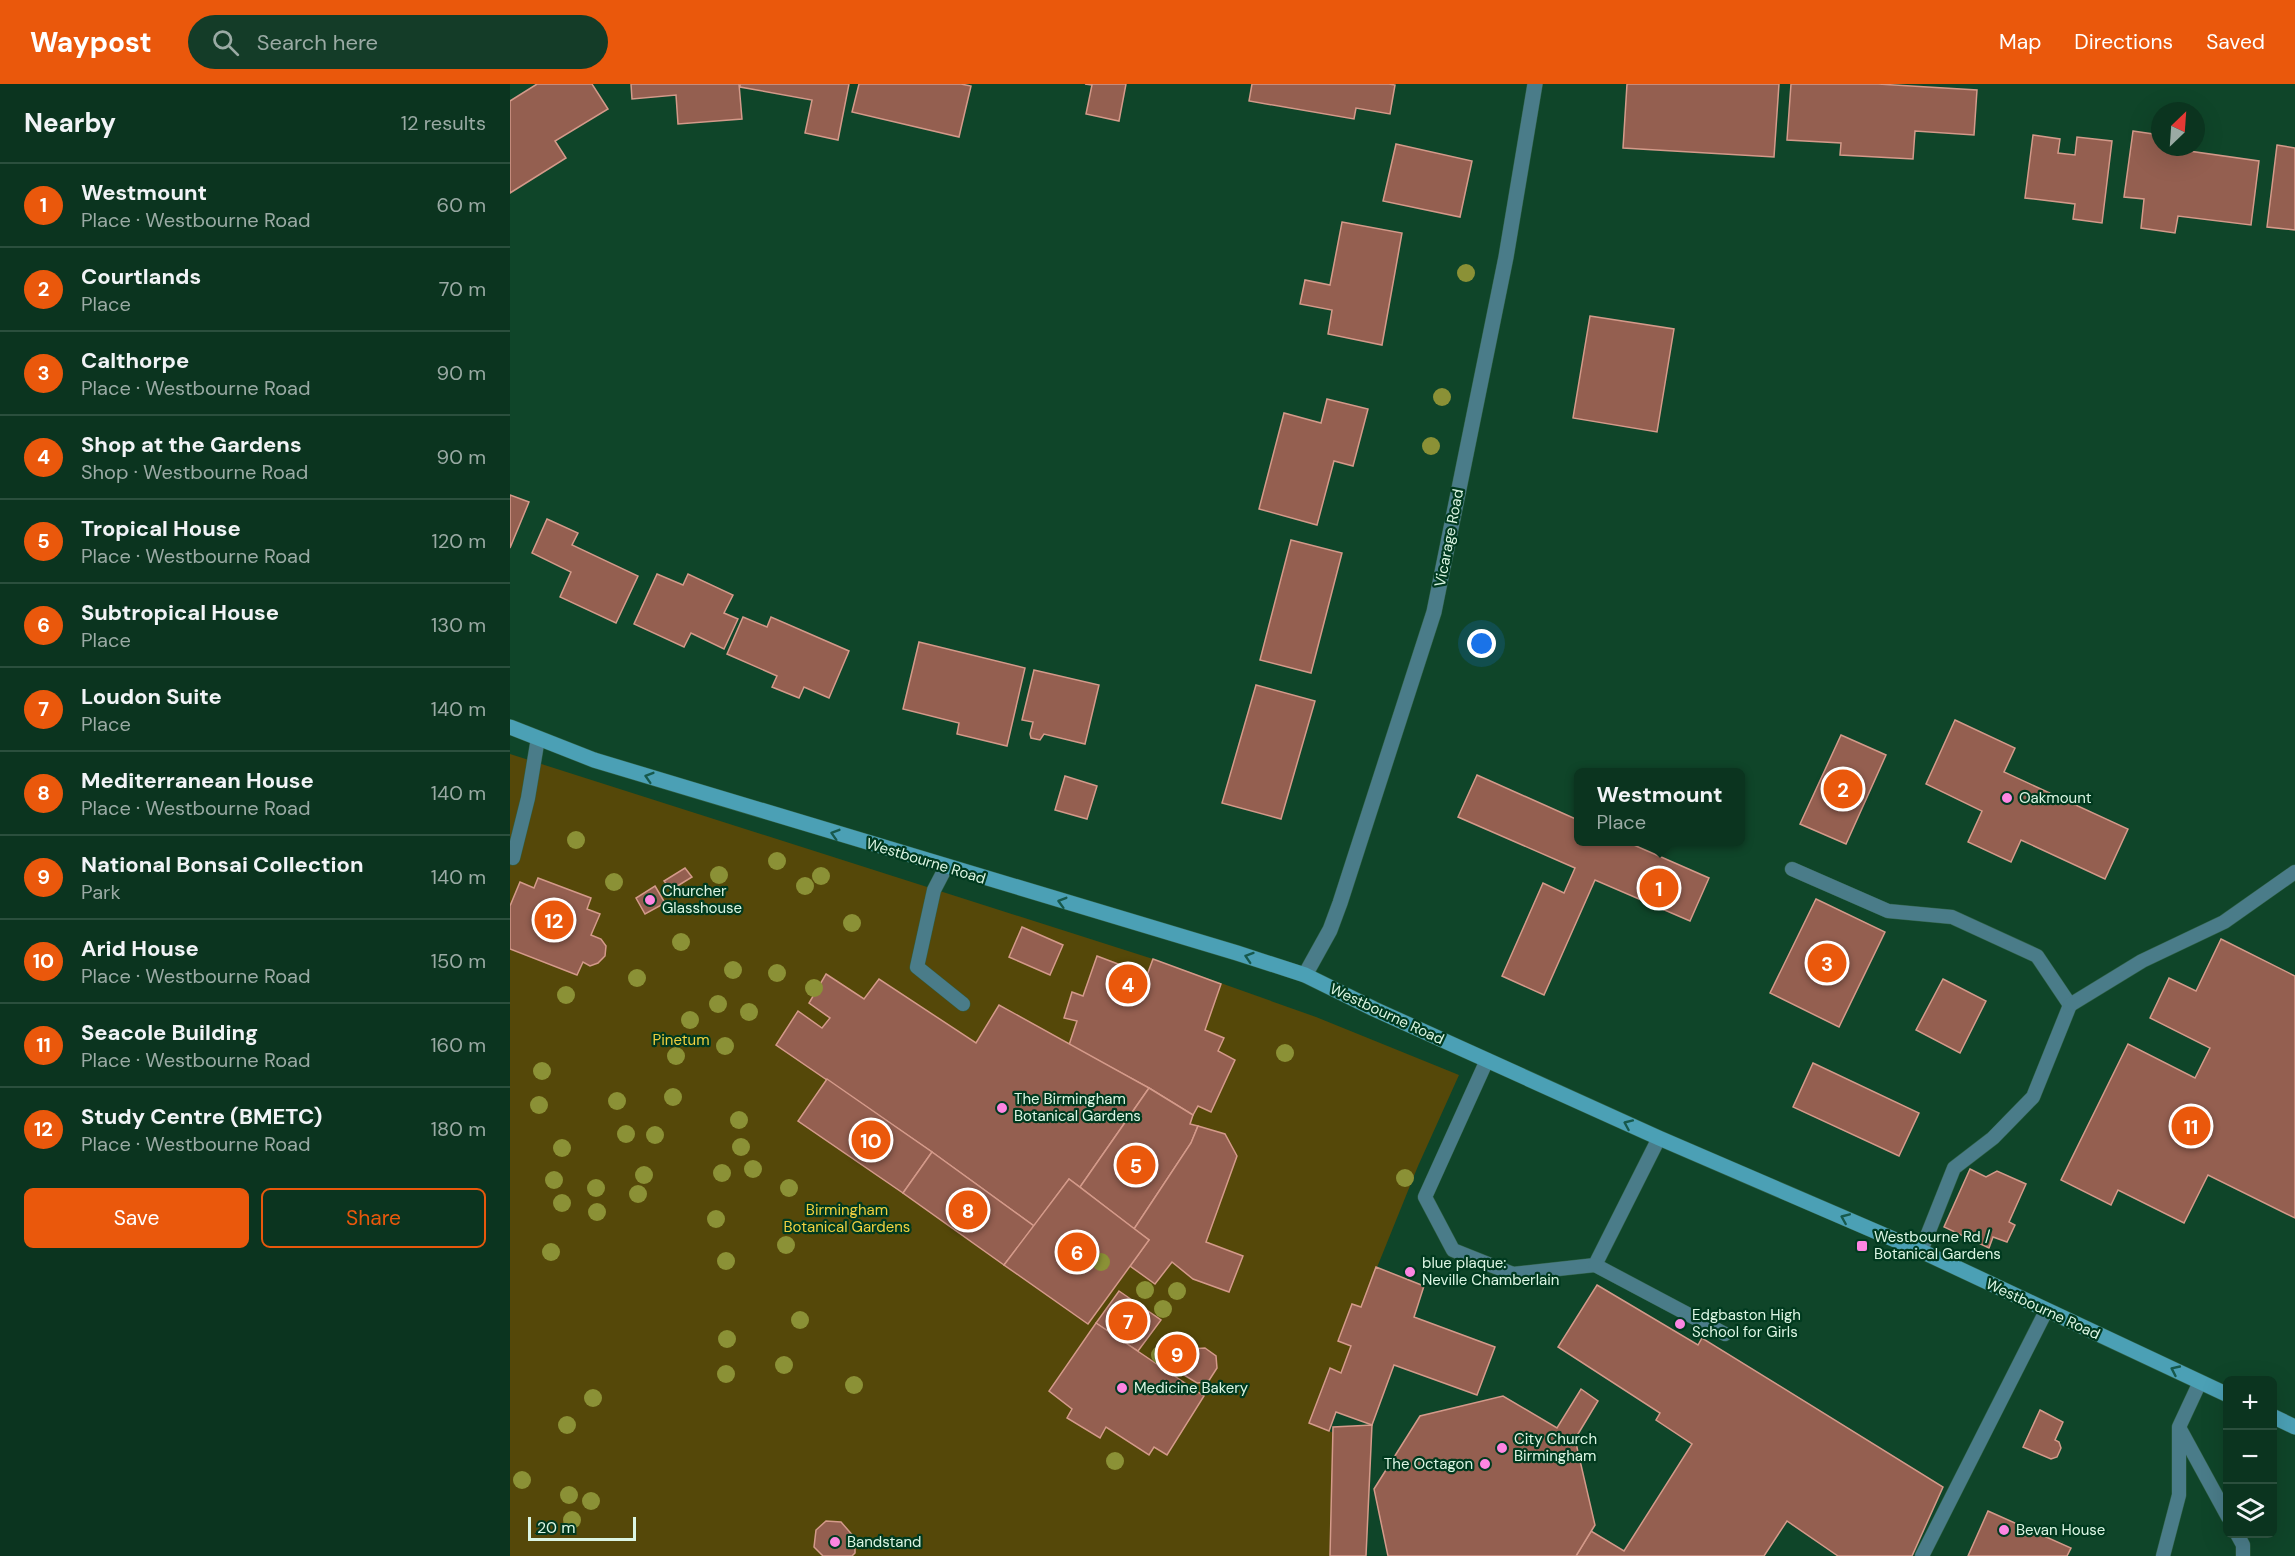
<!DOCTYPE html>
<html lang="en">
<head>
<meta charset="utf-8">
<style>
  :root { --surface:#0b341f; --page:#143c28; --text:#f1f3f6; --muted:#9aaaa4; --line:#2b4f3d; --accent:#ea580c }
  body { margin:0; font-family:"DM Sans",sans-serif; background:var(--page); color:var(--text) }
  .controls { position:absolute; right:18px; bottom:18px; display:grid; overflow:hidden; border-radius:9px; box-shadow:0 6px 24px #0002 }
  .controls button { width:54px; height:54px; display:grid; place-items:center; padding:0; border:0; border-bottom:2px solid var(--line); background:var(--surface); color:var(--text); font:30px sans-serif }
  .compass { position:absolute; left:1641px; top:18px; width:54px; height:54px; border-radius:50%; background:var(--surface); box-shadow:0 6px 24px #0002; rotate:25deg }
  .scale { position:absolute; left:18px; bottom:15px; width:108px; box-sizing:border-box; padding-left:6px; border:3px solid #dcf6e4; border-top:0; font-size:16px; line-height:21px; white-space:nowrap; color:#dcf6e4; -webkit-text-stroke:4px #013a1f; paint-order:stroke }
  .you { position:absolute; left:972px; top:560px; width:21px; height:21px; margin:-15px; border:4px solid #fff; border-radius:50%; background:#1a73e8; box-shadow:0 0 0 9px #1a73e833 }
  .badge { display:grid; place-items:center; width:39px; height:39px; border-radius:50%; background:var(--accent); color:#fff; font-size:20px; font-weight:700 }
  .pin { position:absolute; translate:-50% -50%; border:3px solid #fff; box-shadow:0 2px 6px #0006 }
  .popup { position:absolute; left:1064px; top:684px; width:171px; height:78px; box-sizing:border-box; display:grid; place-content:center; border-radius:9px; background:var(--surface); filter:drop-shadow(0 2px 4px #0005); font-size:20px; white-space:nowrap; color:var(--muted) }
  .popup b { font-size:22px; color:var(--text) }
  .popup::after { content:''; position:absolute; left:50%; top:100%; margin-left:-12px; border:12px solid transparent; border-top-color:var(--surface) }
  .list { margin:0; padding:0; list-style:none }
  h2 { display:flex; justify-content:space-between; align-items:center; height:78px; margin:0; padding:0 24px; font-size:26px }
  h2 small { font-size:20px; font-weight:400; color:var(--muted) }
  .list li { display:grid; grid-template-columns:39px 1fr auto; gap:18px; align-items:center; box-sizing:border-box; height:84px; padding:0 24px; border-top:2px solid var(--line) }
  .list b { display:block; font-size:22px; white-space:nowrap }
  .list p { margin:0; font-size:20px; white-space:nowrap; color:var(--muted) }
  .list em { font-size:20px; font-style:normal; color:var(--muted) }
  .actions { display:flex; gap:12px; padding:18px 24px }
  .actions a { flex:1; padding:14px 0; border:2px solid var(--accent); border-radius:9px; text-align:center; font-size:21px; color:var(--accent) }
  .actions .main { background:var(--accent); color:#fff }
  .icon { flex:none; width:33px; height:33px; fill:none; stroke:currentColor; stroke-width:2; stroke-linecap:round; stroke-linejoin:round }
  .map { position:relative; flex:none; width:1785px; height:1472px; overflow:hidden }
  header { display:flex; align-items:center; gap:36px; box-sizing:border-box; height:84px; padding:0 30px; background:var(--accent); color:#fff }
  header strong { font-size:28px }
  nav { display:flex; gap:33px; margin-inline-start:auto; font-size:21px }
  .search { width:420px; height:54px; background:var(--page); display:flex; align-items:center; gap:15px; box-sizing:border-box; padding:0 21px; border-radius:33px; color:var(--muted); font-size:22px }
  main { display:flex }
  aside { flex:1; background:var(--surface) }
  .map>svg:first-child { display:block }
  .green { fill:#554809 }
  .building { fill:#945f50; stroke:#d49a8a; stroke-width:1.5 }
  .lines { fill:none; stroke-linecap:round; stroke-linejoin:round }
  .service-casing { stroke:#306147; stroke-width:15 }
  .tertiary-casing { stroke:#306147; stroke-width:16 }
  .secondary-casing { stroke:#306147; stroke-width:16 }
  .service { stroke:#4a7c89; stroke-width:14 }
  .tertiary { stroke:#4a7c89; stroke-width:15 }
  .secondary { stroke:#4ba0b5; stroke-width:15 }
  .tree { fill:#8b9136 }
  .oneway { stroke:#17594c }
  .poi-dot { fill:#fd86e2; stroke:#013a1f; stroke-width:2 }
  .labels { text-anchor:middle; stroke-width:4.5; stroke-linejoin:round; paint-order:stroke }
  .street-label { font-size:15px; fill:#dcf6e4; stroke:#013a1f }
  .poi-label { font-size:15px; fill:#dcf6e4; stroke:#013a1f; text-anchor:start }
  .park-label { font-size:15px; fill:#f0d040; stroke:#013a1f }
</style>
</head>
<body>
<header>
<strong>Waypost</strong>
<div class="search"><svg class="icon" aria-label="search" viewBox="0 0 24 24"><circle cx="10" cy="10" r="6"/><path d="M15 15l6 6"/></svg>Search here</div>
<nav><a>Map</a><a>Directions</a><a>Saved</a></nav>
</header>
<main>
<aside>
<h2>Nearby<small>12 results</small></h2>
<ul class="list">
<li><span class="badge">1</span><div><b>Westmount</b><p>Place · Westbourne Road</p></div><em>60 m</em></li>
<li><span class="badge">2</span><div><b>Courtlands</b><p>Place</p></div><em>70 m</em></li>
<li><span class="badge">3</span><div><b>Calthorpe</b><p>Place · Westbourne Road</p></div><em>90 m</em></li>
<li><span class="badge">4</span><div><b>Shop at the Gardens</b><p>Shop · Westbourne Road</p></div><em>90 m</em></li>
<li><span class="badge">5</span><div><b>Tropical House</b><p>Place · Westbourne Road</p></div><em>120 m</em></li>
<li><span class="badge">6</span><div><b>Subtropical House</b><p>Place</p></div><em>130 m</em></li>
<li><span class="badge">7</span><div><b>Loudon Suite</b><p>Place</p></div><em>140 m</em></li>
<li><span class="badge">8</span><div><b>Mediterranean House</b><p>Place · Westbourne Road</p></div><em>140 m</em></li>
<li><span class="badge">9</span><div><b>National Bonsai Collection</b><p>Park</p></div><em>140 m</em></li>
<li><span class="badge">10</span><div><b>Arid House</b><p>Place · Westbourne Road</p></div><em>150 m</em></li>
<li><span class="badge">11</span><div><b>Seacole Building</b><p>Place · Westbourne Road</p></div><em>160 m</em></li>
<li><span class="badge">12</span><div><b>Study Centre (BMETC)</b><p>Place · Westbourne Road</p></div><em>180 m</em></li>
</ul>
<div class="actions"><a class="main">Save</a><a>Share</a></div>
</aside>
<div class="map">
<svg width="1785" height="1472" viewBox="0 0 1785 1472">
  <rect width="100%" height="100%" fill="#0f4529"/>
  <path class="green" d="M0,670l643,205 163,58 143,58 -41,91 -57,141 -9,-2 -14,36 13,5 -10,27 -12,-4 -20,54 25,10 -4,123h-820z"/>
  <g class="building">
    <path d="M27,0h55l16,25 -53,32 11,17 -56,35v-92z"/>
    <path d="M121,0h108l3,35 -64,5 -2,-29 -44,4z"/>
    <path d="M230,0h109l-11,56 -33,-7 7,-33 -72,-13z"/>
    <path d="M349,0h102l10,2 -12,51 -107,-25z"/>
    <path d="M575,0h41l-7,37 -33,-7 6,-29z"/>
    <path d="M742,0h137l6,1 -5,29 -34,-6 -2,11 -105,-18z"/>
    <path d="M1117,0h152l-5,73 -151,-9z"/>
    <path d="M1281,0h87l99,6 -3,45 -59,-4 -2,28 -73,-4 1,-12 -54,-3z"/>
    <path d="M1623,47l27,4v12h22v3l77,11 -8,64 -73,-9 -3,17 -34,-5 3,-29 -20,-2z"/>
    <path d="M1523,51l27,4 -2,14 17,2 2,-18 35,4 -10,82 -29,-4 2,-15 -50,-6z"/>
    <path d="M886,60l76,17 -12,56 -77,-16z"/>
    <path d="M1767,61l18,3v82l-28,-3z"/>
    <path d="M832,138l60,11 -20,112 -54,-11 4,-24 -32,-6 5,-24 25,5z"/>
    <path d="M1080,232l84,13 -17,103 -84,-14z"/>
    <path d="M817,315l41,10 -15,57 -19,-5 -17,64 -58,-16 25,-96 37,10z"/>
    <path d="M0,411l19,7 -19,46z"/>
    <path d="M37,435l31,14 -6,12 66,31 -22,47 -56,-26 11,-25 -39,-19z"/>
    <path d="M781,456l51,13 -31,120 -51,-13z"/>
    <path d="M147,490l26,11 5,-11 45,21 -9,18 14,6 -14,30 -33,-16 -7,14 -50,-23z"/>
    <path d="M233,533l24,10 4,-10 78,34 -20,47 -25,-11 -5,11 -27,-11 5,-11 -50,-22z"/>
    <path d="M409,558l106,26 -18,78 -50,-12 2,-11 -56,-14z"/>
    <path d="M524,586l65,15 -14,59 -41,-10 -4,6 -9,-2 -1,-4 3,-12 -11,-2z"/>
    <path d="M746,601l59,16 -34,118 -59,-16z"/>
    <path d="M1445,636l60,28 -11,24 124,57 -23,50 -84,-39 -10,22 -43,-20 14,-31 -56,-27z"/>
    <path d="M1331,651l45,20 -40,89 -46,-20z"/>
    <path d="M967,691l101,45v22h49l82,36 -19,43 -95,-41 -51,115 -42,-19 41,-93 21,10 11,-25 -117,-51z"/>
    <path d="M555,692l32,10 -10,33 -32,-9z"/>
    <path d="M175,784l7,9 -21,13 -7,-9z"/>
    <path d="M28,794l53,20 -4,11 13,5 -9,21 10,4 5,7 -1,10 -7,7 -8,3 -7,-4 -6,13 -67,-26v-43l10,-24 14,6z"/>
    <path d="M145,802l10,17 -20,11 -9,-16z"/>
    <path d="M1306,815l69,33 -46,95 -69,-34z"/>
    <path d="M512,843l41,18 -13,30 -41,-18z"/>
    <path d="M1711,855l74,37v242l-87,-43 -24,48 -66,-33 -7,15 -50,-25 67,-136 67,34 15,-30 -60,-30 19,-40 27,13z"/>
    <path d="M587,872l50,19 6,-16 68,25 -16,46 19,8 -6,13 17,9 -24,52 -13,-6 -5,9 -44,-27 -80,-43 8,-24 -13,-3 8,-26 11,4z"/>
    <path d="M316,890l38,25 15,-20 97,64 23,-38 150,83 -69,99 -11,-8 -35,47 -102,-74 -156,-107 22,-34 24,17 8,-10 -21,-15z"/>
    <path d="M1433,895l43,22 -26,52 -44,-23z"/>
    <path d="M1303,979l106,50 -20,43 -106,-49z"/>
    <path d="M317,995l105,73 -29,41 -105,-72z"/>
    <path d="M639,1004l44,27 -3,9 8,2 -7,17 -57,86 -54,-42z"/>
    <path d="M688,1042l27,8 12,22 -31,86 37,14 -14,36 -36,-13 -21,-17 -17,22 -25,-18 19,-26 -15,-11 57,-86z"/>
    <path d="M422,1068l102,74 -30,39 -101,-72z"/>
    <path d="M1460,1085l16,8 11,-6 29,13 -17,38 6,3 -8,17 -14,-5 -4,11 -45,-21z"/>
    <path d="M559,1095l80,61 -61,84 -84,-59z"/>
    <path d="M866,1183l48,19 -10,31 81,30 -18,48 -83,-30 -22,60 -36,-13 -7,19 -20,-8 21,-55 11,5 10,-27 -13,-5 14,-37 9,3z"/>
    <path d="M1087,1201l101,60 4,-7 241,149 -31,69h-74l-51,-35 -23,35h-188l15,-25 33,20 68,-107 -36,-24 4,-7 -102,-66z"/>
    <path d="M609,1207l42,29 -23,31 -42,-28z"/>
    <path d="M586,1239l108,73 -37,59 -13,-8 -5,8 -43,-28 -6,11 -33,-20 5,-9 -23,-18z"/>
    <path d="M695,1264l11,8 1,12 -9,14 -11,1 -13,-8 -4,-12 11,-14z"/>
    <path d="M1071,1305l17,12 -23,38 20,86 -19,31h-188l-14,-67 46,-73 83,-20 54,32z"/>
    <path d="M1530,1326l23,12 -8,18 4,2 2,6 -4,9 -6,2 -28,-12z"/>
    <path d="M862,1341l-6,131h-36l3,-129z"/>
    <path d="M1478,1427l83,37 -4,8h-99z"/>
    <path d="M316,1437l15,1 14,16v15l-3,3h-29l-9,-9 2,-17z"/>
  </g>
  <g class="lines">
    <g class="service-casing">
      <g id="service">
        <path d="M3,774l15,-60 10,-60"/>
        <path d="M436,783l-12,23 -17,77 46,37"/>
        <path d="M1282,785l96,42 64,6 85,39 33,49 -37,92 -40,41 -39,30 -33,83"/>
        <path d="M1560,921l72,-44 82,-39 71,-50"/>
        <path d="M977,976l-62,137 28,53 60,24 82,-9 64,-127"/>
        <path d="M1085,1181l130,69"/>
        <path d="M1670,1345l48,88"/>
        <path d="M1727,1450l6,11v11"/>
        <path d="M1412,1472l124,-245"/>
        <path d="M1653,1472l16,-61v-68l21,-45"/>
      </g>
    </g>
    <g class="tertiary-casing">
      <path id="tertiary" d="M795,891l25,-45 10,-27 94,-291 72,-355 29,-173"/>
    </g>
    <g class="secondary-casing">
      <g id="secondary">
        <path d="M0,643l84,33 643,193 68,22 69,34 285,129 262,113 307,144"/>
        <path d="M1762,1332l23,11"/>
      </g>
    </g>
    <use href="#service" class="service"/>
    <use href="#tertiary" class="tertiary"/>
    <use href="#secondary" class="secondary"/>
  </g>
  <g class="tree">
    <circle cx="956" cy="189" r="9"/>
    <circle cx="932" cy="313" r="9"/>
    <circle cx="921" cy="362" r="9"/>
    <circle cx="66" cy="756" r="9"/>
    <circle cx="267" cy="777" r="9"/>
    <circle cx="209" cy="791" r="9"/>
    <circle cx="311" cy="792" r="9"/>
    <circle cx="104" cy="798" r="9"/>
    <circle cx="295" cy="802" r="9"/>
    <circle cx="342" cy="839" r="9"/>
    <circle cx="171" cy="858" r="9"/>
    <circle cx="223" cy="886" r="9"/>
    <circle cx="267" cy="889" r="9"/>
    <circle cx="127" cy="894" r="9"/>
    <circle cx="304" cy="904" r="9"/>
    <circle cx="56" cy="911" r="9"/>
    <circle cx="208" cy="920" r="9"/>
    <circle cx="239" cy="928" r="9"/>
    <circle cx="180" cy="936" r="9"/>
    <circle cx="215" cy="962" r="9"/>
    <circle cx="775" cy="969" r="9"/>
    <circle cx="166" cy="972" r="9"/>
    <circle cx="32" cy="987" r="9"/>
    <circle cx="163" cy="1013" r="9"/>
    <circle cx="107" cy="1017" r="9"/>
    <circle cx="29" cy="1021" r="9"/>
    <circle cx="229" cy="1036" r="9"/>
    <circle cx="116" cy="1050" r="9"/>
    <circle cx="145" cy="1051" r="9"/>
    <circle cx="231" cy="1063" r="9"/>
    <circle cx="52" cy="1064" r="9"/>
    <circle cx="243" cy="1085" r="9"/>
    <circle cx="212" cy="1089" r="9"/>
    <circle cx="134" cy="1091" r="9"/>
    <circle cx="895" cy="1094" r="9"/>
    <circle cx="44" cy="1096" r="9"/>
    <circle cx="86" cy="1104" r="9"/>
    <circle cx="279" cy="1104" r="9"/>
    <circle cx="128" cy="1110" r="9"/>
    <circle cx="52" cy="1119" r="9"/>
    <circle cx="87" cy="1128" r="9"/>
    <circle cx="206" cy="1135" r="9"/>
    <circle cx="276" cy="1161" r="9"/>
    <circle cx="41" cy="1168" r="9"/>
    <circle cx="216" cy="1177" r="9"/>
    <circle cx="591" cy="1178" r="9"/>
    <circle cx="635" cy="1206" r="9"/>
    <circle cx="667" cy="1207" r="9"/>
    <circle cx="653" cy="1225" r="9"/>
    <circle cx="290" cy="1236" r="9"/>
    <circle cx="217" cy="1255" r="9"/>
    <circle cx="650" cy="1271" r="9"/>
    <circle cx="274" cy="1281" r="9"/>
    <circle cx="216" cy="1290" r="9"/>
    <circle cx="344" cy="1301" r="9"/>
    <circle cx="83" cy="1314" r="9"/>
    <circle cx="57" cy="1341" r="9"/>
    <circle cx="605" cy="1377" r="9"/>
    <circle cx="12" cy="1396" r="9"/>
    <circle cx="59" cy="1411" r="9"/>
    <circle cx="81" cy="1417" r="9"/>
    <circle cx="62" cy="1436" r="9"/>
  </g>
  <defs><path id="oneway-chevron" d="M-2-3.5L2.5 0L-2 3.5" fill="none" stroke-width="1.6" stroke-linecap="round" stroke-linejoin="round" transform="scale(1.5)"/></defs>
  <g class="oneway">
    <use href="#oneway-chevron" transform="translate(139 693) rotate(-163)"/>
    <use href="#oneway-chevron" transform="translate(325 750) rotate(-163)"/>
    <use href="#oneway-chevron" transform="translate(552 818) rotate(-164)"/>
    <use href="#oneway-chevron" transform="translate(739 873) rotate(-162)"/>
    <use href="#oneway-chevron" transform="translate(1118 1040) rotate(-156)"/>
    <use href="#oneway-chevron" transform="translate(1335 1134) rotate(-157)"/>
    <use href="#oneway-chevron" transform="translate(1665 1286) rotate(-155)"/>
  </g>
  <g class="poi-dot">
    <circle cx="1497" cy="714" r="6"/>
    <circle cx="140" cy="816" r="6"/>
    <circle cx="492" cy="1024" r="6"/>
    <rect x="1346" y="1156" width="12" height="12" rx="3"/>
    <circle cx="900" cy="1188" r="6"/>
    <circle cx="1170" cy="1240" r="6"/>
    <circle cx="612" cy="1304" r="6"/>
    <circle cx="992" cy="1364" r="6"/>
    <circle cx="975" cy="1380" r="6"/>
    <circle cx="1494" cy="1446" r="6"/>
    <circle cx="325" cy="1458" r="6"/>
  </g>
  <g class="labels">
    <g class="street-label">
      <text transform="translate(939 454) rotate(-79)" y="5">Vicarage Road</text>
      <text transform="translate(416 777) rotate(17)" y="5">Westbourne Road</text>
      <text transform="translate(877 930) rotate(25)" y="5">Westbourne Road</text>
      <text transform="translate(1533 1225) rotate(25)" y="5">Westbourne Road</text>
    </g>
    <g class="poi-label">
      <text x="1509" y="719">Oakmount</text>
      <text x="152" y="812">Churcher<tspan x="152" dy="17">Glasshouse</tspan></text>
      <text x="504" y="1020">The Birmingham<tspan x="504" dy="17">Botanical Gardens</tspan></text>
      <text x="1364" y="1158">Westbourne Rd /<tspan x="1364" dy="17">Botanical Gardens</tspan></text>
      <text x="912" y="1184">blue plaque:<tspan x="912" dy="17">Neville Chamberlain</tspan></text>
      <text x="1182" y="1236">Edgbaston High<tspan x="1182" dy="17">School for Girls</tspan></text>
      <text x="624" y="1309">Medicine Bakery</text>
      <text x="1004" y="1360">City Church<tspan x="1004" dy="17">Birmingham</tspan></text>
      <text x="963" y="1385" text-anchor="end">The Octagon</text>
      <text x="1506" y="1451">Bevan House</text>
      <text x="337" y="1463">Bandstand</text>
    </g>
    <g class="park-label">
      <text x="171" y="961">Pinetum</text>
      <text x="337" y="1131">Birmingham<tspan x="337" dy="17">Botanical Gardens</tspan></text>
    </g>
  </g>
</svg>
<div class="controls">
<button>+</button>
<button>−</button>
<button><svg class="icon" aria-label="layers" viewBox="0 0 24 24"><path d="M12 4l9 5-9 5-9-5zM3 14l9 5 9-5"/></svg></button>
</div>
<svg class="compass" viewBox="-18 -18 36 36"><path d="M0-13l5 13h-10z" fill="#e53935"/><path d="M0 13l5-13h-10z" fill="#9aaaa4"/></svg>
<div class="scale">20 m</div>
<div class="you"></div>
<div class="pin badge" style="left:1149px;top:804px">1</div>
<div class="popup"><b>Westmount</b>Place</div>
<div class="pin badge" style="left:1333px;top:705px">2</div>
<div class="pin badge" style="left:1317px;top:879px">3</div>
<div class="pin badge" style="left:618px;top:900px">4</div>
<div class="pin badge" style="left:626px;top:1081px">5</div>
<div class="pin badge" style="left:567px;top:1168px">6</div>
<div class="pin badge" style="left:618px;top:1237px">7</div>
<div class="pin badge" style="left:458px;top:1126px">8</div>
<div class="pin badge" style="left:667px;top:1270px">9</div>
<div class="pin badge" style="left:361px;top:1056px">10</div>
<div class="pin badge" style="left:1681px;top:1042px">11</div>
<div class="pin badge" style="left:44px;top:836px">12</div>
</div>
</main>
</body>
</html>
